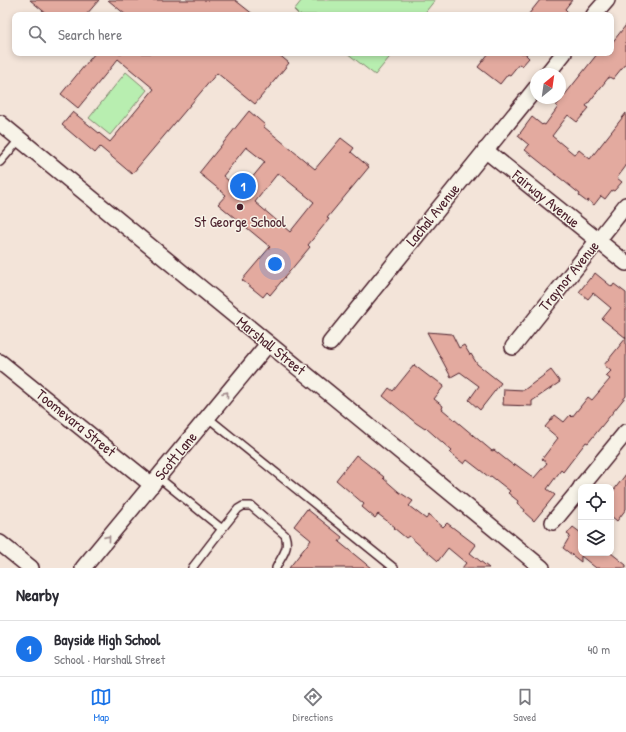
<!DOCTYPE html>
<html lang="en">
<head>
<meta charset="utf-8">
<style>
  :root { --surface:#fff; --page:#f2f2f3; --text:#2b2b33; --muted:#7c7c81; --line:#e1e1e2; --accent:#1a73e8 }
  body { margin:0; font-family:"Patrick Hand",sans-serif; background:var(--page); color:var(--text) }
  .controls { position:absolute; right:12px; bottom:12px; display:grid; overflow:hidden; border-radius:8px; box-shadow:0 2px 6px #0003 }
  .controls button { width:36px; height:36px; display:grid; place-items:center; padding:0; border:0; border-bottom:1px solid var(--line); background:var(--surface); color:var(--text); font:20px sans-serif }
  .compass { position:absolute; left:530px; top:68px; width:36px; height:36px; border-radius:50%; background:var(--surface); box-shadow:0 2px 6px #0003; rotate:29deg }
  .you { position:absolute; left:275px; top:264px; width:14px; height:14px; margin:-10px; border:3px solid #fff; border-radius:50%; background:#1a73e8; box-shadow:0 0 0 6px #1a73e833 }
  .badge { display:grid; place-items:center; width:26px; height:26px; border-radius:50%; background:var(--accent); color:#fff; font-size:13px; font-weight:700 }
  .pin { position:absolute; translate:-50% -50%; border:2px solid #fff; box-shadow:0 1px 4px #0006 }
  .list { margin:0; padding:0; list-style:none }
  h2 { display:flex; justify-content:space-between; align-items:center; height:52px; margin:0; padding:0 16px; font-size:17px }
  h2 small { font-size:13px; font-weight:400; color:var(--muted) }
  .list li { display:grid; grid-template-columns:26px 1fr auto; gap:12px; align-items:center; box-sizing:border-box; height:56px; padding:0 16px; border-top:1px solid var(--line) }
  .list b { display:block; font-size:15px; white-space:nowrap }
  .list p { margin:0; font-size:13px; white-space:nowrap; color:var(--muted) }
  .list em { font-size:13px; font-style:normal; color:var(--muted) }
  .icon { flex:none; width:22px; height:22px; fill:none; stroke:currentColor; stroke-width:2; stroke-linecap:round; stroke-linejoin:round }
  .map { position:relative; flex:none; width:626px; height:568px; overflow:hidden }
  .search { position:absolute; background:var(--surface); box-shadow:0 2px 6px #0003; left:12px; right:12px; top:12px; height:44px; display:flex; align-items:center; gap:10px; box-sizing:border-box; padding:0 14px; border-radius:8px; color:var(--muted); font-size:15px }
  .sheet { height:108px; background:var(--surface) }
  nav { display:flex; justify-content:space-around; align-items:center; box-sizing:border-box; height:56px; border-top:1px solid var(--line); background:var(--surface); font-size:11px; color:var(--muted) }
  nav a { display:grid; justify-items:center; gap:2px }
  nav .on { color:var(--accent) }
  .map>svg:first-child { display:block }
  .green { fill:#b8eeb0; stroke:#81866e }
  .building { fill:#e3aa9f; stroke:#4a1f2b; fill-rule:evenodd }
  .lines { fill:none; stroke-linecap:round; stroke-linejoin:round }
  .lane-casing { stroke:#4a1f2b; stroke-width:10 }
  .street-casing { stroke:#4a1f2b; stroke-width:18 }
  .lane { stroke:#f7f3e8; stroke-width:7 }
  .street { stroke:#f7f3e8; stroke-width:15 }
  .oneway { stroke:#a0898a }
  .poi-dot { fill:#4a1f2b; stroke:#f7f3e8; stroke-width:1.5 }
  .labels { text-anchor:middle; stroke-width:3; stroke-linejoin:round; paint-order:stroke }
  .street-label { font-size:15px; fill:#4a1f2b; stroke:#f7f3e8 }
  .poi-label { font-size:15px; fill:#4a1f2b; stroke:#f7f3e8 }
</style>
</head>
<body>
<div class="map">
<svg width="626" height="568" viewBox="0 0 626 568">
  <rect width="100%" height="100%" fill="#f3e4d9"/>
  <filter id="ink" filterUnits="userSpaceOnUse"><feTurbulence type="fractalNoise" baseFrequency=".025" numOctaves="2"/><feDisplacementMap in="SourceGraphic" scale="8" xChannelSelector="R" yChannelSelector="G"/><feConvolveMatrix kernelMatrix="1 2 1 2 8 2 1 2 1" color-interpolation-filters="sRGB"/></filter>
  <g filter="url(#ink)">
    <g class="green">
      <path d="M302,0h133l-12,15h-124l-5,-5z"/>
      <path d="M347,53h46l-18,22z"/>
      <path d="M126,72l21,18 -37,45 -21,-17z"/>
    </g>
    <g class="building">
      <path d="M30,0h69l-13,15h-38z"/>
      <path d="M108,0h127l19,15h-128z"/>
      <path d="M540,0h32l-7,9 6,6h-43z"/>
      <path d="M626,25v38l-13,16 -4,-2 -23,29 3,2 -12,14 -9,-7 -16,21 23,19 4,-5 11,9 36,-46v53l-9,12 5,4 -8,9 -2,-1 -7,9 -4,-3 -7,9 -6,-5 -1,2 -8,-6 1,-2 -55,-44 4,-5 -11,-9 14,-19 10,8 1,-1 2,1 13,-18 -2,-1 42,-53h13v-9z"/>
      <path d="M95,53h182l12,10 -34,41 -38,-31 -85,101 -32,-27 -5,6 -33,-28 11,-13 37,30 44,-53 -36,-30 -40,49 -17,-14z"/>
      <path d="M489,53h38l-1,2 3,3 -7,8 -3,-2 -9,11 -2,-1 -8,10 -22,-17z"/>
      <path d="M249,111l16,14 -1,2 51,42 26,-31 13,10 -3,4 18,15 -42,51 2,1 -21,26 2,2 -40,48 -3,-3 -4,5 -21,-17 28,-33 -52,-43 8,-9 -27,-22zM246,147l19,15 -24,29 -18,-15zM278,173l36,29 -24,30 -35,-30z"/>
      <path d="M595,273l17,14 2,-3 12,9v103l-38,47 -2,-1 -23,30 -2,-2 -14,19 8,6 -21,26 -10,-9 1,-2 -8,-7 1,-2 -10,-8 2,-2 -19,-15 -2,1 -22,-17 -3,4 -14,-11 2,-2 -26,-23 -1,1 -9,-6 -33,-27 6,-8 4,3 21,-26 17,13 1,-1 12,9 -10,13 9,7 -1,3 50,42 2,-1 20,16 1,-2 19,14 13,-15 -5,-4 16,-21 -13,-11 10,-12 9,7 6,-7 2,2 16,-20 4,3 18,-21 -4,-3 5,-5 -7,-6 22,-27 -24,-19 9,-11 -18,-15 -5,6 -9,-7 11,-14 1,1z"/>
      <path d="M427,332l25,2 7,14 5,-3 6,10 1,-1 6,10 24,19 -21,27 -11,-10 10,-14 -19,-14 -9,5z"/>
      <path d="M551,370l9,12 -28,19v5l-29,-1 1,-16 20,1z"/>
      <path d="M356,455l28,22 -1,1 16,14 14,9 -4,5 17,13 3,-4 14,12 4,-4 29,22 -6,8 19,15h-27l4,-5 -18,-15 -10,13 -29,-25 -3,2 -12,-10 1,-1 -17,-13 -3,4 -13,-11 2,-3 -28,-24z"/>
      <path d="M626,474v35l-9,12 -6,-5v-22z"/>
      <path d="M307,509l35,28 -3,5 32,26h-82l22,-28 -17,-14z"/>
      <path d="M573,527l8,6v20h30l15,12v3h-30l-15,-12v6l-18,-14 7,-12 -3,-2z"/>
    </g>
    <g class="lines">
      <g class="lane-casing">
        <g id="lane">
          <path d="M0,162l19,-22"/>
          <path d="M207,417l187,151"/>
          <path d="M158,477l64,52 16,-20 5,-3h8l34,29c5,15 -4,21 -9,33"/>
          <path d="M192,568l30,-39"/>
        </g>
      </g>
      <g class="street-casing">
        <g id="street">
          <path d="M594,15l13,-15"/>
          <path d="M547,74l17,-21"/>
          <path d="M0,123l542,445"/>
          <path d="M485,150l141,113"/>
          <path d="M330,343l206,-255"/>
          <path d="M513,347l113,-142"/>
          <path d="M0,362l152,123"/>
          <path d="M581,487l45,-55"/>
          <path d="M553,522l28,-34"/>
          <path d="M0,543l31,25"/>
          <path d="M83,568l185,-224"/>
        </g>
      </g>
      <use href="#lane" class="lane"/>
      <use href="#street" class="street"/>
    </g>
    <defs><path id="oneway-chevron" d="M-2-3.5L2.5 0L-2 3.5" fill="none" stroke-width="1.6" stroke-linecap="round" stroke-linejoin="round"/></defs>
    <g class="oneway">
      <use href="#oneway-chevron" transform="translate(226 394) rotate(-51)"/>
      <use href="#oneway-chevron" transform="translate(108 538) rotate(-51)"/>
    </g>
  </g>
  <circle class="poi-dot" cx="240" cy="207" r="4"/>
  <g class="labels">
    <g class="street-label">
      <text transform="translate(546 199) rotate(39)" y="5">Fairway Avenue</text>
      <text transform="translate(433 215) rotate(-51)" y="5">Lachal Avenue</text>
      <text transform="translate(569 276) rotate(-51)" y="5">Traynor Avenue</text>
      <text transform="translate(271 346) rotate(39)" y="5">Marshall Street</text>
      <text transform="translate(76 423) rotate(39)" y="5">Toomevara Street</text>
      <text transform="translate(176 456) rotate(-51)" y="5">Scott Lane</text>
    </g>
    <g class="poi-label">
      <text x="240" y="227">St George School</text>
    </g>
  </g>
</svg>
<div class="controls">
<button><svg class="icon" aria-label="locate" viewBox="0 0 24 24"><circle cx="12" cy="12" r="6"/><path d="M12 2v4M12 18v4M2 12h4M18 12h4"/></svg></button>
<button><svg class="icon" aria-label="layers" viewBox="0 0 24 24"><path d="M12 4l9 5-9 5-9-5zM3 14l9 5 9-5"/></svg></button>
</div>
<svg class="compass" viewBox="-18 -18 36 36"><path d="M0-13l5 13h-10z" fill="#e53935"/><path d="M0 13l5-13h-10z" fill="#7c7c81"/></svg>
<div class="you"></div>
<div class="pin badge" style="left:243px;top:186px">1</div>
<div class="search"><svg class="icon" aria-label="search" viewBox="0 0 24 24"><circle cx="10" cy="10" r="6"/><path d="M15 15l6 6"/></svg>Search here</div>
</div>
<section class="sheet">
<h2>Nearby<small></small></h2>
<ul class="list">
<li><span class="badge">1</span><div><b>Bayside High School</b><p>School · Marshall Street</p></div><em>40 m</em></li>
</ul>
</section>
<nav>
<a class="on"><svg class="icon" aria-label="map" viewBox="0 0 24 24"><path d="M3 6l6-2 6 2 6-2v14l-6 2-6-2-6 2zM9 4v14M15 6v14"/></svg>Map</a>
<a><svg class="icon" aria-label="directions" viewBox="0 0 24 24"><path d="M12 3l9 9-9 9-9-9zM9 14v-3h6M13 9l2 2-2 2"/></svg>Directions</a>
<a><svg class="icon" aria-label="saved" viewBox="0 0 24 24"><path d="M7 4h10v16l-5-4-5 4z"/></svg>Saved</a>
</nav>
</body>
</html>
